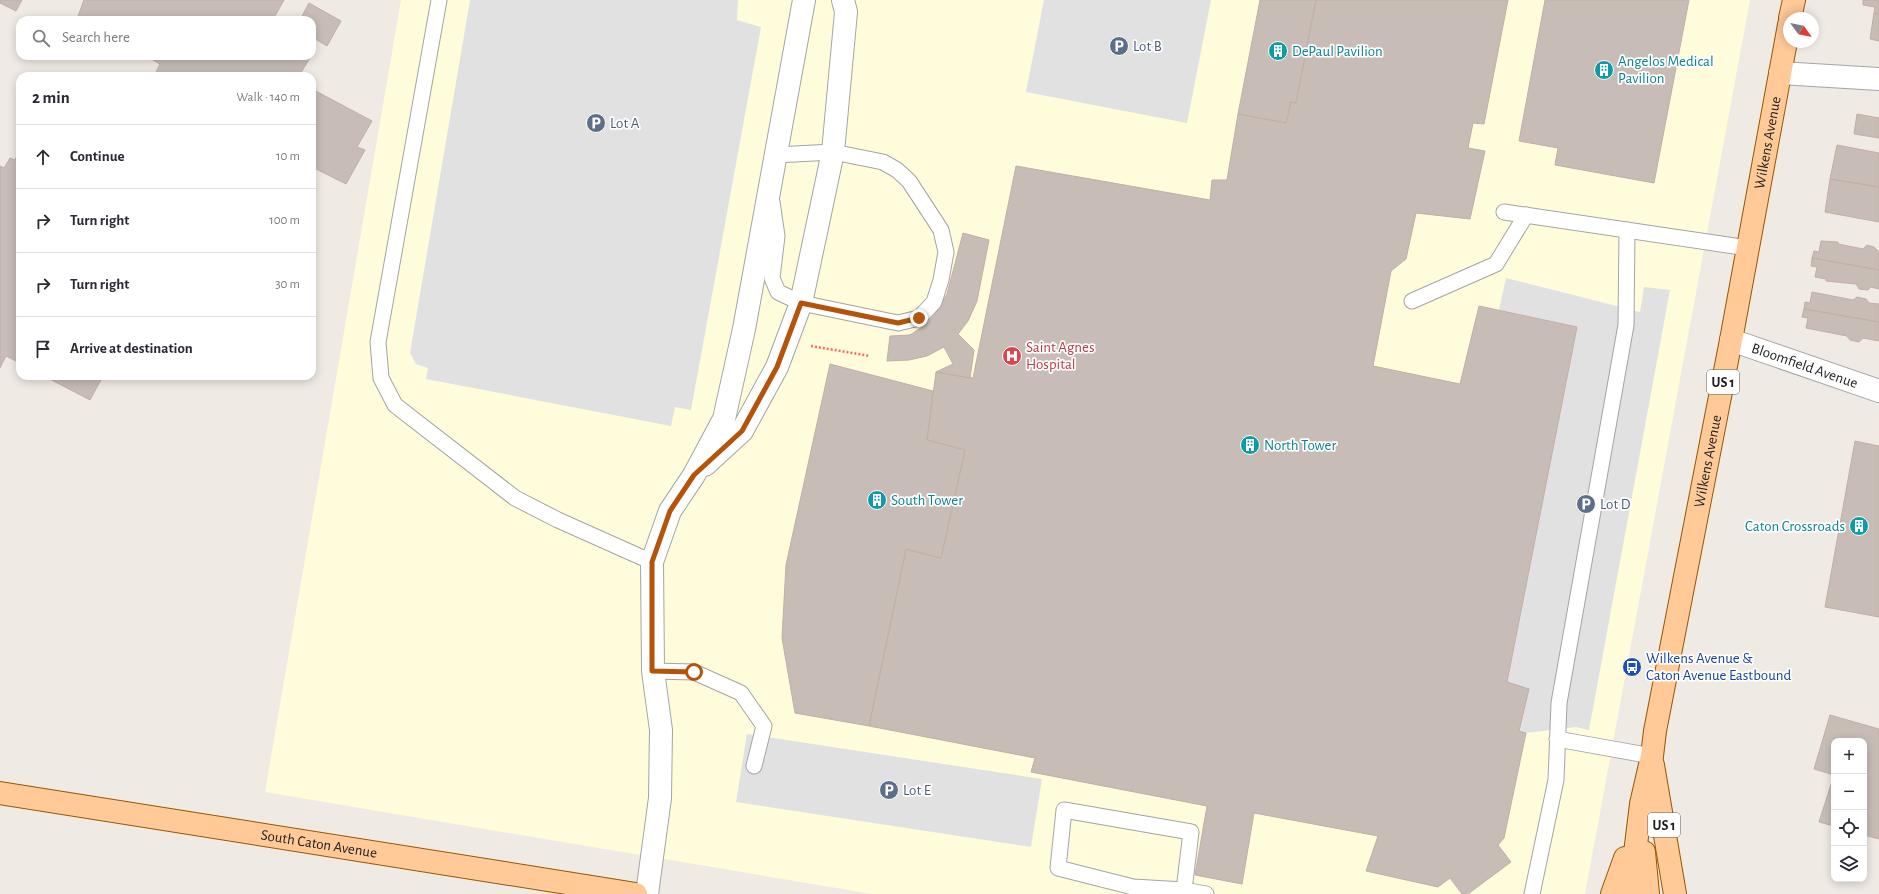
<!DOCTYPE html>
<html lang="en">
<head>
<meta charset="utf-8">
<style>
  :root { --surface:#fff; --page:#f7f7f7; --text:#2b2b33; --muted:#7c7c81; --line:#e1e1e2 }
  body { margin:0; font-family:"Alegreya Sans",sans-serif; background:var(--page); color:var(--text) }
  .controls { position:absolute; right:12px; bottom:12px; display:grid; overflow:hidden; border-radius:8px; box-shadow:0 2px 10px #0003 }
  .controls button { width:36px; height:36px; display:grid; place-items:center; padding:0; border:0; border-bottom:1px solid var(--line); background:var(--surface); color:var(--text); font:20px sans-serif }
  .compass { position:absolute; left:1783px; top:12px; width:36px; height:36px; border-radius:50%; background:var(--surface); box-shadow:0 2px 10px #0003; rotate:123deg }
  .stop { position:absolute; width:12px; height:12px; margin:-9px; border:3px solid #b45309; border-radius:50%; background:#fff }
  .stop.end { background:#b45309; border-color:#fff; box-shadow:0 1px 4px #0008 }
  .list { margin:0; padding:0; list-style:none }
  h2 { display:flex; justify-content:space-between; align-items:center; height:52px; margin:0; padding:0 16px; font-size:17px }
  h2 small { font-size:13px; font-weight:400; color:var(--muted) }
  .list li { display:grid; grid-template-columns:26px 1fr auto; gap:12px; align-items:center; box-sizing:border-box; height:64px; padding:0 16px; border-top:1px solid var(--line) }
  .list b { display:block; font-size:15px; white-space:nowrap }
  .list em { font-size:13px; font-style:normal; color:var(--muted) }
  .icon { flex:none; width:22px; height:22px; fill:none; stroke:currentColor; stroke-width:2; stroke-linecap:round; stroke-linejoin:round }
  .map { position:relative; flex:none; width:1879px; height:894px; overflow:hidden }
  .search { position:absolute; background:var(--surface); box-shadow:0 2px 10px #0003; left:16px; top:16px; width:300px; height:44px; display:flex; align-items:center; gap:10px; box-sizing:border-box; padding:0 14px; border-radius:12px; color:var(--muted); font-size:15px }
  .panel { position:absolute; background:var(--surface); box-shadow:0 2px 10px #0003; left:16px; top:72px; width:300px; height:308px; border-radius:12px }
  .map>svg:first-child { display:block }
  .education { fill:#fffcdc }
  .parking { fill:#e1e1e1 }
  .building { fill:#c7bcb6; stroke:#c1afa5 }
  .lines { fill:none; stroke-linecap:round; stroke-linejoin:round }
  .lane-casing { stroke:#a4a4a4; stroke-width:17 }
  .street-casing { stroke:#a4a4a4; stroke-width:24 }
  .primary-casing { stroke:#975700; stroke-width:24 }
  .path { stroke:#ff6664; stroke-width:2.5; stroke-dasharray:2 2; stroke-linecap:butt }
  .lane { stroke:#fff; stroke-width:15 }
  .street { stroke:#fff; stroke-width:22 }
  .primary { stroke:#ffc998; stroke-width:22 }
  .route { stroke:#b45309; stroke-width:5 }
  .labels { text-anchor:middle; stroke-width:3.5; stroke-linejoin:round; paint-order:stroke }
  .shield { fill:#fff; stroke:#616161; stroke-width:1 }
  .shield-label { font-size:14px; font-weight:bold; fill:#1d1d1d }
  .service-label { font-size:15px; fill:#4e5e75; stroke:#fff; text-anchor:start }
  .culture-label { font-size:15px; fill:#0d838f; stroke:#fff; text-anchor:start }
  .street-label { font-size:15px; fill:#1d1d1d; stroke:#fff }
  .health-label { font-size:15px; fill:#be3a42; stroke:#fff; text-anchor:start }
  .transit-label { font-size:15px; fill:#164399; stroke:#fff; text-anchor:start }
</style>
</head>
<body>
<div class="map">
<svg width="1879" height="894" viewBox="0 0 1879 894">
  <rect width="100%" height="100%" fill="#efeae3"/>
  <path class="education" d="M401,0h1349l-165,894h-713l-607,-102z"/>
  <g class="parking">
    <path d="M470,0h268l-1,20 24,7 -70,383 -16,-3 -4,19 -245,-47 2,-11 -12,-4 -6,-11z"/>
    <path d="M1044,0h167l-24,123 -161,-31z"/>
    <path d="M1506,278l134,34 4,-25 26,3 -81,440 -13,-3 -50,6 -7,-2 9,-42 -21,-7 70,-355 -78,-17z"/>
    <path d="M747,734l295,45 -11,68 -295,-45z"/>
  </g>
  <g class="building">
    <path d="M0,0h22l-6,11 -16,-8z"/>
    <path d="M84,0h200l-9,16 7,4h-197l-7,-4z"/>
    <path d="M1260,0h56l-20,103 -5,-1 -5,21 -48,-9z"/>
    <path d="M1316,0h192l-24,124 -11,-1 -5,25 17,3 -15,68 -54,-6 -10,46 -15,12 -18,95 87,18 19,-78 98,21 -70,355 22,7 -10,42 7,2 -22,105 -6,7 13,17 -43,32h-6l-12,-16 -12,9 -72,-16 12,-35 -124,-23 -12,71 -47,-9 12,-69 -176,-34 4,-14 -166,-32 37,-177 35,9 24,-108 -38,-10 9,-68 37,6 43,-212 194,34 2,-20h15l11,-66 48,9 5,-21 5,1z"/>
    <path d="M1545,0h144l-35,183 -99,-18 3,-17 -39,-7z"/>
    <path d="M1863,0h16v14l-5,-1 1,-6 -12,-2z"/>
    <path d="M309,3l32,18 -14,25 -15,-9v-17h-12z"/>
    <path d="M1874,13l5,1v27l-9,-2z"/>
    <path d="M146,56h165l-12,20h-145l6,-12z"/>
    <path d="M312,89l60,32 -15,26 8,3 -19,34 -34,-17z"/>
    <path d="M1857,114l22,4v20l-25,-4z"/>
    <path d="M1837,145l42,8v34l-49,-8z"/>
    <path d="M20,149v214l-14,-7 -6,12v-202l4,2 6,-10 5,2z"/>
    <path d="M1830,179l49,8v35l-54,-10z"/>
    <path d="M963,233l26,7 -12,61 -9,20 -10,13 16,16 -4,28 -34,-6 17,-8 -9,-17 -17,9 -18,4 -22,1 3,-25 20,-1 14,-9 12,-13 11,-19z"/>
    <path d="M1821,241l17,1v2l25,5 4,-4 7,2 5,5v18l-67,-12 2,-7 5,1z"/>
    <path d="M1812,258l67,12v19l-8,-2 -3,3 -9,-1 -3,-5 -30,-3v-2l-11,-2 2,-10 -6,-1z"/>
    <path d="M1812,292l41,8 4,-3 9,2 3,4 10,1v18l-75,-13 1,-7 5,1z"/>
    <path d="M1804,309l75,13v19l-16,-3 -4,4 -9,-2 -3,-4 -41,-8 2,-10 -6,-1z"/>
    <path d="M830,364l103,27 -6,49 38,10 -24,108 -35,-9 -37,177 -74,-13 -13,-75 4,-73z"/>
    <path d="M44,376h59l-13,24z"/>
    <path d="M1855,441l24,5v171l-54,-10z"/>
    <path d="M1830,715l49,14v110l-15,-4v-94h-30v85l-15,-4 15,-47 -20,-6z"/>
  </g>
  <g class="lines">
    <g class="lane-casing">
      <g id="lane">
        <path d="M439,0l-61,342 3,36 14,27 120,93 43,22 94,42"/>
        <path d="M772,202l5,34 -5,42 6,14 23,11 97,20 21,-5 15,-16 7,-22 5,-28 -5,-22 -32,-49 -12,-11 -14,-8 -50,-10 -57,3"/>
        <path d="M1504,212l244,36"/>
        <path d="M1412,301l84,-37 30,-49"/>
        <path d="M653,671l41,1 47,21 23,33 -10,40"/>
        <path d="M1557,739l95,17"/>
        <path d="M1184,890l7,-58 -127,-22 -6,58 75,19 51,3 22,4"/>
        <path d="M1532,894l24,-114 3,-77 67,-378 1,-95"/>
      </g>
    </g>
    <g class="street-casing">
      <g id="street">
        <path d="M1780,73l99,6"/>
        <path id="s1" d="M1731,340l148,51"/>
        <path d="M705,465l37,-34 35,-64 24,-64 32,-151 13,-140 -3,-12"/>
        <path d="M647,894l13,-96 1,-68 -8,-59 -1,-109 18,-51 24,-36 30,-56 20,-90 60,-329"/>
      </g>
    </g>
    <g class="primary-casing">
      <g id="primary">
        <path d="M1790,18l4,-18"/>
        <path d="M1653,765l22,129"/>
        <path id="s2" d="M0,793l636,101"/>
        <path d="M1644,852l4,42"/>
        <path d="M1612,894l13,-36"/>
        <path id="s3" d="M1630,894l11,-90 11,-48 3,-25 76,-391 58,-315"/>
      </g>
    </g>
    <path class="path" d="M811,346l59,10"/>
    <use href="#lane" class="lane"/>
    <use href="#street" class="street"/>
    <use href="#primary" class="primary"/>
  </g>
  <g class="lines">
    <path class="route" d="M694,672l-42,-1v-109l18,-51 24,-36 48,-44 35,-64 24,-64 97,20 21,-5"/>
  </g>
  <defs>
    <g id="parking-disc" transform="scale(1)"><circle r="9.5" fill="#5c6f8a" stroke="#fff"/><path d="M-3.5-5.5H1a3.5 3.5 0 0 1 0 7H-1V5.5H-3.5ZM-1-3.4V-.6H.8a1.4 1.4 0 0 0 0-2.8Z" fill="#fff"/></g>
    <g id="building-disc" transform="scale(1)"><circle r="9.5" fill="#0f9aa8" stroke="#fff"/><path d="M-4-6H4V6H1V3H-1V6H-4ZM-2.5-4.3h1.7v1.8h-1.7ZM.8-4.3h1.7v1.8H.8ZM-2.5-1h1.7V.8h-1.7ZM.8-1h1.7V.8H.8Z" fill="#fff"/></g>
    <g id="hospital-disc" transform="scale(1)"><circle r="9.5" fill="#e0444e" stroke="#fff"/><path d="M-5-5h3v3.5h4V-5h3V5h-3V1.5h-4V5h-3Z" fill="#fff"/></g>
    <g id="bus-disc" transform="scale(1)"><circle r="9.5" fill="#1a4fb4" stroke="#fff"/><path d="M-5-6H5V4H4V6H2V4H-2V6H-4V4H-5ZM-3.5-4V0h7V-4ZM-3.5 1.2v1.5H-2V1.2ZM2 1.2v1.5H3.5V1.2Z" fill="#fff"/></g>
  </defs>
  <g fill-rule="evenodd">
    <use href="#parking-disc" x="1119" y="46"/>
    <use href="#building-disc" x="1278" y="51"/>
    <use href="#building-disc" x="1604" y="70"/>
    <use href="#parking-disc" x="596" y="123"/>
    <use href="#hospital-disc" x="1012" y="356"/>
    <use href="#building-disc" x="1250" y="445"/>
    <use href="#building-disc" x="877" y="500"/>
    <use href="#parking-disc" x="1586" y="504"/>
    <use href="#building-disc" x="1859" y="526"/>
    <use href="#bus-disc" x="1632" y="667"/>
    <use href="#parking-disc" x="889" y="790"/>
  </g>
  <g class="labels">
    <g class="shield">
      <rect x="1707" y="370" width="32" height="24" rx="3"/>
      <rect x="1648" y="813" width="32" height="24" rx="3"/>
    </g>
    <g class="shield-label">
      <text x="1723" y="387">US 1</text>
      <text x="1664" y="830">US 1</text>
    </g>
    <g class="service-label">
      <text x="1133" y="51">Lot B</text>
      <text x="610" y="128">Lot A</text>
      <text x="1600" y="509">Lot D</text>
      <text x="903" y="795">Lot E</text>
    </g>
    <g class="culture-label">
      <text x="1292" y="56">DePaul Pavilion</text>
      <text x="1618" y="66">Angelos Medical<tspan x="1618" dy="17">Pavilion</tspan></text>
      <text x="1264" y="450">North Tower</text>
      <text x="891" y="505">South Tower</text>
      <text x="1845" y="531" text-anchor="end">Caton Crossroads</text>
    </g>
    <g class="street-label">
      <text dy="5" stroke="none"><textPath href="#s3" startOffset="764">Wilkens Avenue</textPath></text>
      <text dy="5" stroke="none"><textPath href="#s1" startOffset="78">Bloomfield Avenue</textPath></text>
      <text dy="5" stroke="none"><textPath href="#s3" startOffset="440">Wilkens Avenue</textPath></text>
      <text dy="5" stroke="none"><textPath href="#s2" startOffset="323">South Caton Avenue</textPath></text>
    </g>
    <g class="health-label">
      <text x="1026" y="352">Saint Agnes<tspan x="1026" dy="17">Hospital</tspan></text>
    </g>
    <g class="transit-label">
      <text x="1646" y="663">Wilkens Avenue &amp;<tspan x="1646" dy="17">Caton Avenue Eastbound</tspan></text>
    </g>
  </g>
</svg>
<div class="controls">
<button>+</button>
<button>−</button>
<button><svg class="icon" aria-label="locate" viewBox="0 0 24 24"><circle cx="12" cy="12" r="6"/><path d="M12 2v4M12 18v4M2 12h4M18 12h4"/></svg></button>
<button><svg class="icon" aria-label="layers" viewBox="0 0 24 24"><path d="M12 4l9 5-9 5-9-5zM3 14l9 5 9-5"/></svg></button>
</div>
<svg class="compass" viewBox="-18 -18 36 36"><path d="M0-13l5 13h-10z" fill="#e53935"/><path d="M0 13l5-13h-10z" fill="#7c7c81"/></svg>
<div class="stop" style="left:694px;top:672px"></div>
<div class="stop end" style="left:919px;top:318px"></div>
<div class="search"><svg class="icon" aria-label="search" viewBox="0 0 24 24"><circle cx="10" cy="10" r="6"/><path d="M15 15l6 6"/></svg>Search here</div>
<section class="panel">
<h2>2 min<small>Walk · 140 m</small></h2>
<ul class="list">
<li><svg class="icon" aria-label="ahead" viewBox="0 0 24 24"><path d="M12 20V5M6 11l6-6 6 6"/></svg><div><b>Continue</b></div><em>10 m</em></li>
<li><svg class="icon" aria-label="right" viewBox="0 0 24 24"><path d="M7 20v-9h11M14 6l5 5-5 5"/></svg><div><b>Turn right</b></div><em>100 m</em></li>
<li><svg class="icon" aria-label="right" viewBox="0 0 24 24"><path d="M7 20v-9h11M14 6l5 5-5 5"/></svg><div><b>Turn right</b></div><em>30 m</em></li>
<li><svg class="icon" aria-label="arrive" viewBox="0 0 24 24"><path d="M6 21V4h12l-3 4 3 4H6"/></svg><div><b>Arrive at destination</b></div></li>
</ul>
</section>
</div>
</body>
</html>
